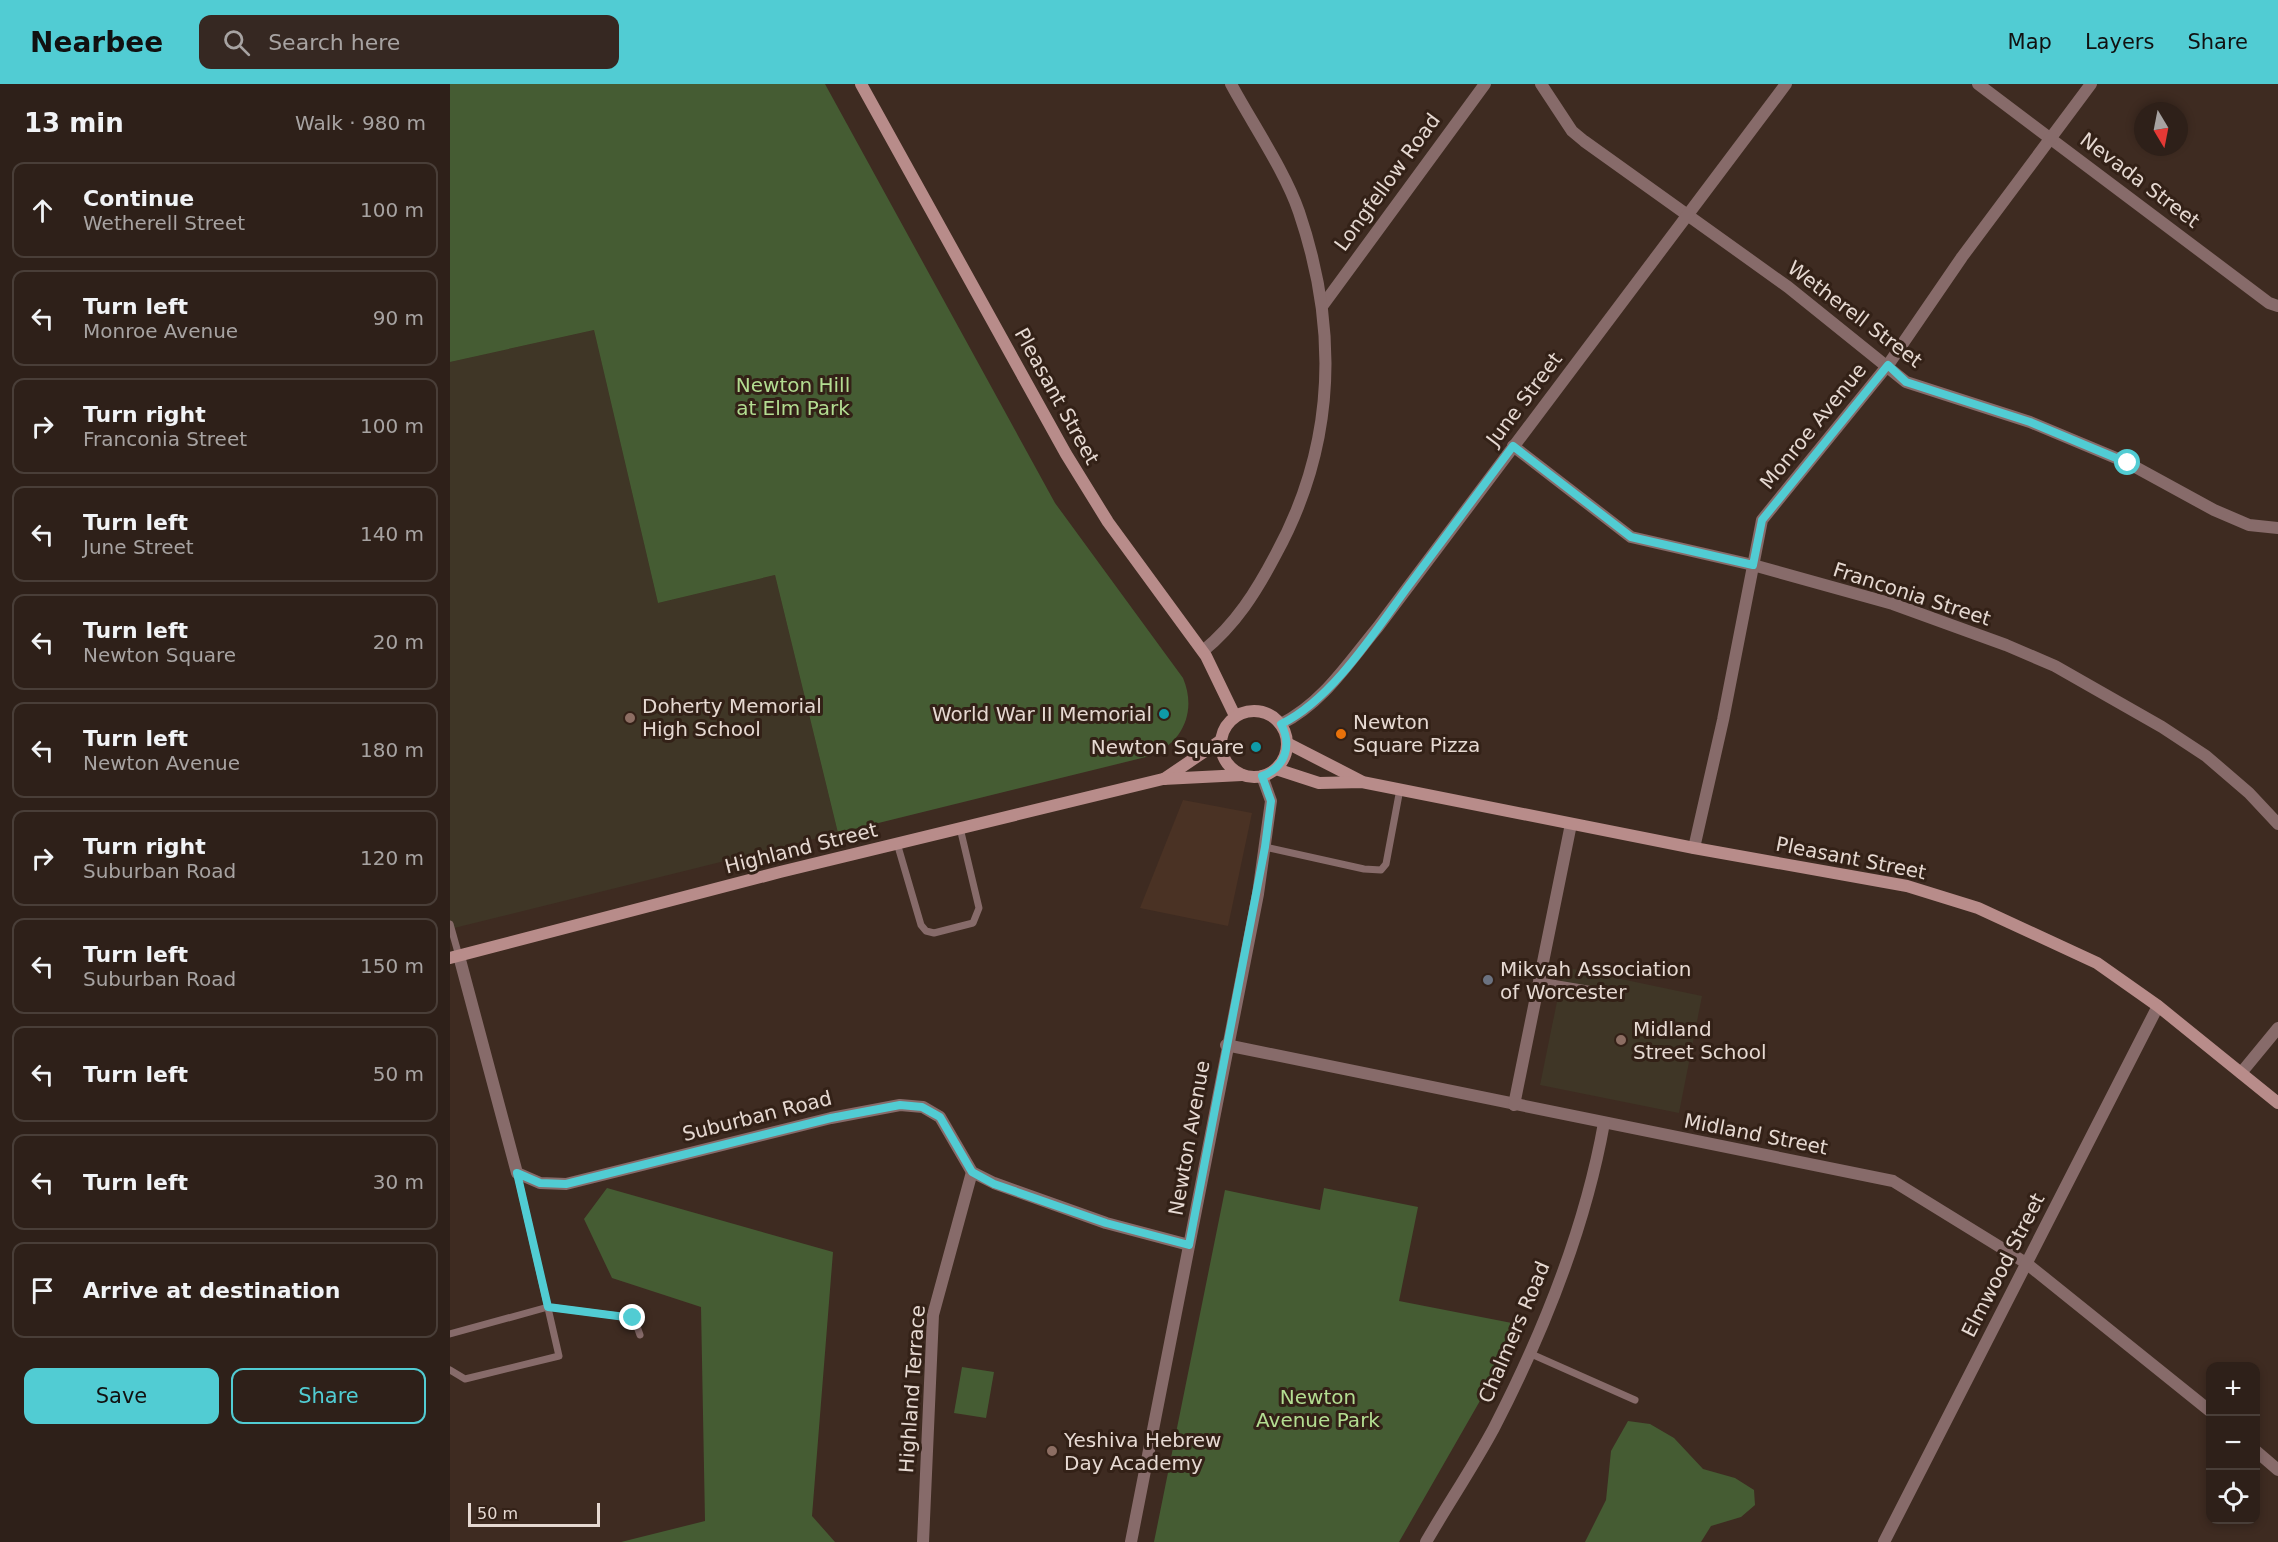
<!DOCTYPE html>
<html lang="en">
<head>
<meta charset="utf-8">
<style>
  :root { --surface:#2e2019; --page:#362822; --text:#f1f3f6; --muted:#a7a3a2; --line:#493e38; --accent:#51ccd3 }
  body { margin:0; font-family:"DejaVu Sans",sans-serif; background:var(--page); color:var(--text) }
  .controls { position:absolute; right:18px; bottom:18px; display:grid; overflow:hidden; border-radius:12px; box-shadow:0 3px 9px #0003 }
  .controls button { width:54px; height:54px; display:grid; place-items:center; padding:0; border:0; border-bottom:2px solid var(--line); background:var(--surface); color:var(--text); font:30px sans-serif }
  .compass { position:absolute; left:1684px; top:18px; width:54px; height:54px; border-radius:50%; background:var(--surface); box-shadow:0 3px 9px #0003; rotate:170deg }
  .scale { position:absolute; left:18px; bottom:15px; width:132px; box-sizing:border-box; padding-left:6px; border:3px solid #e6d9d2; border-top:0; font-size:16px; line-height:21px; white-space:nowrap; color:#e6d9d2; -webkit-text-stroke:4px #332117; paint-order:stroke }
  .stop { position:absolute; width:18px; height:18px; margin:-14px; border:4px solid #51ccd3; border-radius:50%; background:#fff }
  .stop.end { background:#51ccd3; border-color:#fff; box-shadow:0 2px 6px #0008 }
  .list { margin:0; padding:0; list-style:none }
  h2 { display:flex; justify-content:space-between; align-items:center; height:78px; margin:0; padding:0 24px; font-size:26px }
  h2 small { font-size:20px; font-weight:400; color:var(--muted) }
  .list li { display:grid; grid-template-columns:39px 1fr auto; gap:18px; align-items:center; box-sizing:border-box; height:96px; margin:0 12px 12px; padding:0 12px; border:2px solid var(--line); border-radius:12px }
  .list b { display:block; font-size:22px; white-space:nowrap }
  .list p { margin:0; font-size:20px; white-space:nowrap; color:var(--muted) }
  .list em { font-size:20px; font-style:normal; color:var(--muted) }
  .actions { display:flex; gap:12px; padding:18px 24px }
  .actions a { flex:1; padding:14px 0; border:2px solid var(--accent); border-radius:12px; text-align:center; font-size:21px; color:var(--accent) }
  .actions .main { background:var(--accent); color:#111 }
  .icon { flex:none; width:33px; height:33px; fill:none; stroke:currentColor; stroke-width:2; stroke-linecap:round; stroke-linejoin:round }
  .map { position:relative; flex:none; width:1828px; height:1458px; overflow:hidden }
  header { display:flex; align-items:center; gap:36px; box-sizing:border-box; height:84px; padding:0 30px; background:var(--accent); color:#111 }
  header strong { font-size:28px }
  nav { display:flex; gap:33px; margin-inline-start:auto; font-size:21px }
  .search { width:420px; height:54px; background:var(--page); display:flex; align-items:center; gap:15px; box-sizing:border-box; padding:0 21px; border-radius:12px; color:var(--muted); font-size:22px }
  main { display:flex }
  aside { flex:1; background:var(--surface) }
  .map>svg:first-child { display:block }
  .built { fill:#4a3224 }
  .education { fill:#3f3626 }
  .green { fill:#455c33 }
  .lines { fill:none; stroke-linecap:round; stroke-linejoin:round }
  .service { stroke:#876b6a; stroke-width:7 }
  .minor { stroke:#876b6a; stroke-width:12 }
  .tertiary { stroke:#876b6a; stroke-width:12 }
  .secondary { stroke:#b88c8a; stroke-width:12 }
  .route { stroke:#51ccd3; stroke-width:8 }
  .culture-dot { fill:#0f9aa8; stroke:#332117; stroke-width:2 }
  .education-dot { fill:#8d6e63; stroke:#332117; stroke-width:2 }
  .food-dot { fill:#e8710a; stroke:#332117; stroke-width:2 }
  .worship-dot { fill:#6b7280; stroke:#332117; stroke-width:2 }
  .labels { text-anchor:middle; stroke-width:6; stroke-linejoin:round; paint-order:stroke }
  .street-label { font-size:20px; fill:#e6d9d2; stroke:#332117 }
  .park-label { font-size:20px; fill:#b3dd91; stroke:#332117 }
  .poi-label { font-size:20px; fill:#e6d9d2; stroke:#332117; text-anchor:start }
</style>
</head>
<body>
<header>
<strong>Nearbee</strong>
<div class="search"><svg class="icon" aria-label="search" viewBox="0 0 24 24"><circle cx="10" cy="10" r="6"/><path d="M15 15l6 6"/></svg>Search here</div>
<nav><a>Map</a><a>Layers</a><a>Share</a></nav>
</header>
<main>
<aside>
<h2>13 min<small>Walk · 980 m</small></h2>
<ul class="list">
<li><svg class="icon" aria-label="ahead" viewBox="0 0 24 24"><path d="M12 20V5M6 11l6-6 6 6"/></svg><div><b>Continue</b><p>Wetherell Street</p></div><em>100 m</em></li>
<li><svg class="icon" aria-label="left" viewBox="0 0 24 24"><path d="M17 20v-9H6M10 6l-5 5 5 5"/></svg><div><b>Turn left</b><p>Monroe Avenue</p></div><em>90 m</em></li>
<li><svg class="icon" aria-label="right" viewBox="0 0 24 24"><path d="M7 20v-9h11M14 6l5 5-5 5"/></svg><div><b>Turn right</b><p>Franconia Street</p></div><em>100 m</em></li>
<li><svg class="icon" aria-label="left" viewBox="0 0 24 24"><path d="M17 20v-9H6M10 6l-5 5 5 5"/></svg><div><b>Turn left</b><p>June Street</p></div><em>140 m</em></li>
<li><svg class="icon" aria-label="left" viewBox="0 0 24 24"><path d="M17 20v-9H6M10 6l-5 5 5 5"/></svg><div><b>Turn left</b><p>Newton Square</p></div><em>20 m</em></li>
<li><svg class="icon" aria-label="left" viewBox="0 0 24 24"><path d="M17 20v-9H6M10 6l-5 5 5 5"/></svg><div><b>Turn left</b><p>Newton Avenue</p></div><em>180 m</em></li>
<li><svg class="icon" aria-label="right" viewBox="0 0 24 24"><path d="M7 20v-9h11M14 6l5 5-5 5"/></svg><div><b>Turn right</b><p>Suburban Road</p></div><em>120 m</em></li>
<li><svg class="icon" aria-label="left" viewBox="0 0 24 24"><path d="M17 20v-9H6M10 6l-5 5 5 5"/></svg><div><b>Turn left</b><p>Suburban Road</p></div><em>150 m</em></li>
<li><svg class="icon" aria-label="left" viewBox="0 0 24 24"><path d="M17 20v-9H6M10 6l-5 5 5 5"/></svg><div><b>Turn left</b></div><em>50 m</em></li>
<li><svg class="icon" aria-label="left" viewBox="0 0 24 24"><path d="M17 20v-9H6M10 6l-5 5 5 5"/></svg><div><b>Turn left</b></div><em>30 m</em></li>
<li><svg class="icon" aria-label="arrive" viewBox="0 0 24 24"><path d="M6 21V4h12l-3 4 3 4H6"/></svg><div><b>Arrive at destination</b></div></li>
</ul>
<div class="actions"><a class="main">Save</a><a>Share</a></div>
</aside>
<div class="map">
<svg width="1828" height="1458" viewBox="0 0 1828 1458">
  <rect width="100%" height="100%" fill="#3e2b21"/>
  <path class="built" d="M733,716l69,13 -24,113 -88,-18z"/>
  <g class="education">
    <path d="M144,246l64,273 117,-28 63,258 -388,96v-567z"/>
    <path d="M1114,883l138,29 -23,117 -139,-28z"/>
  </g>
  <g class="green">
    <path d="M0,0h375l230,419 128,175c14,33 0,65 -33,78l-312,77 -63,-258 -117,28 -64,-273 -144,32z"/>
    <path d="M157,1104l226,64 -21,264 23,26h-214l84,-21 -4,-214 -89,-29 -28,-59z"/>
    <path d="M874,1104l94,19 -19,94 118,23 -36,75 -82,143h-245l71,-352 95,20z"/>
    <path d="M512,1283l32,5 -8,46 -32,-5z"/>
    <path d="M1178,1337l22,3 24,14 29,31 32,9 19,12 1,15 -14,12 -30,9 -10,16h-116l21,-42 5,-49z"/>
  </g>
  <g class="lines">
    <g class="service">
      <path d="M447,759l24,82 5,6 8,2 39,-10 6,-15 -19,-80"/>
      <path d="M815,763l99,22 17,1 5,-6 14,-75"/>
      <path d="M0,840l9,32"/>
      <path d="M1090,897l71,12"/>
      <path d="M0,1250l98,-27 86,11 6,17"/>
      <path d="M1079,1269l106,47"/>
      <path d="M0,1286l15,9 94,-23 -42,-183"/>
    </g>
    <g class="minor">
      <path d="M1091,0l31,47 12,10 204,146 118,95 124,40 98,41 86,47 35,15 29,3"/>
      <path d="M1528,0l291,219 9,3"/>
      <path d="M873,221l162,-221"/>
      <path d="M1063,362l118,91 122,28 140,39 113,41 49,21 107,61 44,29 43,37 29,31"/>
      <path d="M753,567c33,-27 53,-59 73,-97 60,-110 63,-224 23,-342 -14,-41 -47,-89 -68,-128"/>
      <path d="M1244,764l29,-128 39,-200 126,-155 74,-108 129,-173"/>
      <path d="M9,872l58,217 23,10 26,1 265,-66 69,-13 23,2 17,10 32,55 22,11 112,40 83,22"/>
      <path d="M776,961l667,136 133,82 184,148"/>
      <path d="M1791,989l37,-45"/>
      <path d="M1064,1021l57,-281"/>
      <path d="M1806,1367l22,19"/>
      <path d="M473,1458l10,-227 39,-143"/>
      <path d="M681,1458l127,-648 13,-93 -9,-25"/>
      <path d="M976,1458c22,-38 47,-75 68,-114 49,-95 91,-199 110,-305"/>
      <path d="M1434,1458l274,-536"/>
    </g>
    <path class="tertiary" d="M831,640c42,-21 67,-61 97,-97l408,-543"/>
    <g class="secondary">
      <path d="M411,0l205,370 42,68 98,134 29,60"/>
      <circle cx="804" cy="660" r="33"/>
      <path d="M837,659l74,38"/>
      <path d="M826,685l43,14 43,-1 332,66 213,38 71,22 119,55 61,43 120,97"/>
      <path d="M714,695l56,-38"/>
      <path d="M0,874l330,-86 383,-93 79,-4"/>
    </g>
  </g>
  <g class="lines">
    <path class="route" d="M183,1234l-85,-11 -31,-134 23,10 26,1 265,-66 69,-13 22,2 18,10 32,55 22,12 112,39 83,22 76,-398 6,-46 -9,-25c24,-9 30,-31 19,-52 50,-24 93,-91 126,-136 35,-47 71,-95 106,-142l118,91 122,28 9,-45 126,-155 18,17 124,40 98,41"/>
  </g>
  <g class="culture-dot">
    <circle cx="714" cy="630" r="6"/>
    <circle cx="806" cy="663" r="6"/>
  </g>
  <g class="education-dot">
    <circle cx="180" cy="634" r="6"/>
    <circle cx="1171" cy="956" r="6"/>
    <circle cx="602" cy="1367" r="6"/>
  </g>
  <circle class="food-dot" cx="891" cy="650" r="6"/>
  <circle class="worship-dot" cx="1038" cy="896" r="6"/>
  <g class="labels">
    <g class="street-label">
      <text transform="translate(1690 96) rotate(37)" y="7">Nevada Street</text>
      <text transform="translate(937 98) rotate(-54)" y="7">Longfellow Road</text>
      <text transform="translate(1405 230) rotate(37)" y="7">Wetherell Street</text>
      <text transform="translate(607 312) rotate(61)" y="7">Pleasant Street</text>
      <text transform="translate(1074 315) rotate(-53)" y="7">June Street</text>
      <text transform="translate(1363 342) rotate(-51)" y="7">Monroe Avenue</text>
      <text transform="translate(1462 510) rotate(18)" y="7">Franconia Street</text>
      <text transform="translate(351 764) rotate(-14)" y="7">Highland Street</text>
      <text transform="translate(1401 774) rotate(11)" y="7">Pleasant Street</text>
      <text transform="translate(307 1032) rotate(-14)" y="7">Suburban Road</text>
      <text transform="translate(1306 1050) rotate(11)" y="7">Midland Street</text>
      <text transform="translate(739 1054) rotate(-80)" y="7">Newton Avenue</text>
      <text transform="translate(1553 1181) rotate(-63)" y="7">Elmwood Street</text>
      <text transform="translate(1064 1248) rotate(-67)" y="7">Chalmers Road</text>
      <text transform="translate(462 1305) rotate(-86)" y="7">Highland Terrace</text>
    </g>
    <g class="park-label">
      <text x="343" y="308">Newton Hill<tspan x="343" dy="23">at Elm Park</tspan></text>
      <text x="868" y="1320">Newton<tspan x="868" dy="23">Avenue Park</tspan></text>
    </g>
    <g class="poi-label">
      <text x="192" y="629">Doherty Memorial<tspan x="192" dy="23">High School</tspan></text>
      <text x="702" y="637" text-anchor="end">World War II Memorial</text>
      <text x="903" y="645">Newton<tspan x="903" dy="23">Square Pizza</tspan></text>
      <text x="794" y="670" text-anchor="end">Newton Square</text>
      <text x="1050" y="892">Mikvah Association<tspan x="1050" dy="23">of Worcester</tspan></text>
      <text x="1183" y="952">Midland<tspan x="1183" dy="23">Street School</tspan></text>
      <text x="614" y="1363">Yeshiva Hebrew<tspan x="614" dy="23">Day Academy</tspan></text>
    </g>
  </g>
</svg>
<div class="controls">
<button>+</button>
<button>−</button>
<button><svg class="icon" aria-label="locate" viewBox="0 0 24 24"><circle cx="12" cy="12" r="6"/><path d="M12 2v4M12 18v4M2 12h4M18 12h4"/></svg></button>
</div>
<svg class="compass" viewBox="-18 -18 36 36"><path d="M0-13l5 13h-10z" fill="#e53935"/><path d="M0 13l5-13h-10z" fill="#a7a3a2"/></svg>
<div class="scale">50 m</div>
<div class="stop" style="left:1678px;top:379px"></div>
<div class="stop end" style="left:183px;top:1234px"></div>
</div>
</main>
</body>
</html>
